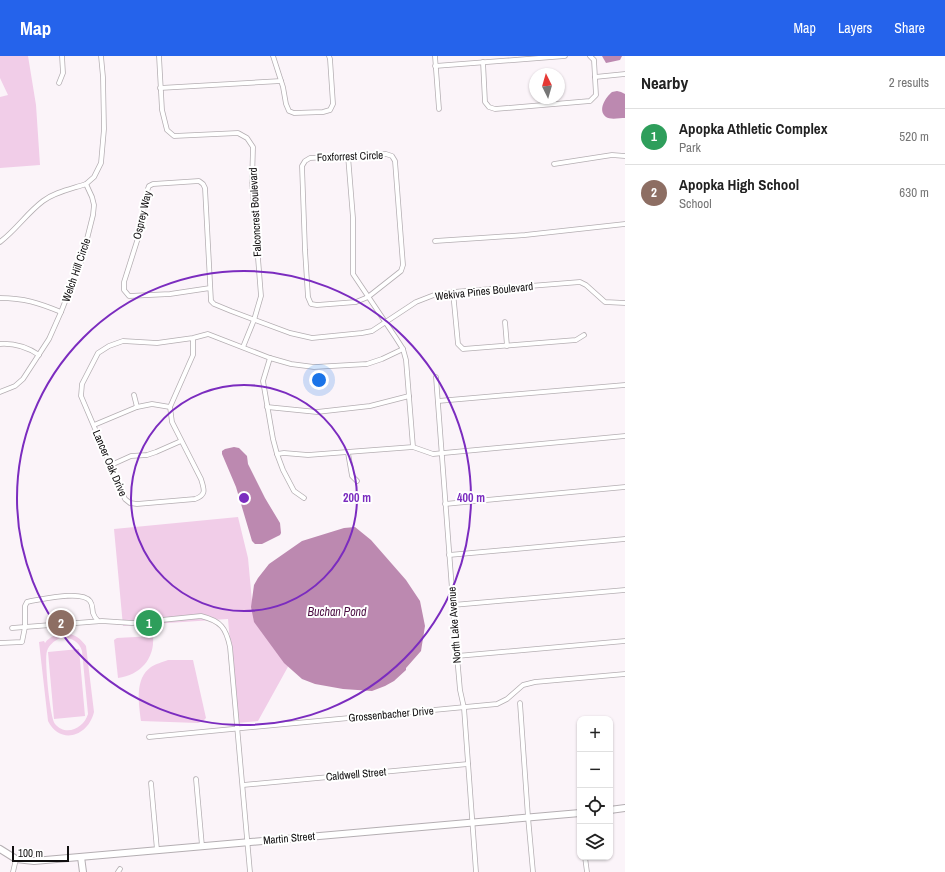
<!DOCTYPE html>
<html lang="en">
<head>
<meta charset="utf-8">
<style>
  :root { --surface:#fff; --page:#f6f6f6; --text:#222; --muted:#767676; --line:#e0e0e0; --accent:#2563eb }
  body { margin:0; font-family:"Archivo Narrow",sans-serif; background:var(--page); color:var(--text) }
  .controls { position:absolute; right:12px; bottom:12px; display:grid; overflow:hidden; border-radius:8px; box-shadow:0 1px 3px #0004 }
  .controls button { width:36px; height:36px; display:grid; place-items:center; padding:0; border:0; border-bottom:1px solid var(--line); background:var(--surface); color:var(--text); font:20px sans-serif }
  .compass { position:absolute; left:529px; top:12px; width:36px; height:36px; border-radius:50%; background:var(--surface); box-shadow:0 1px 3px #0004; rotate:355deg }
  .scale { position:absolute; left:12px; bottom:10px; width:57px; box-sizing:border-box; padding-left:4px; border:2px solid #110f10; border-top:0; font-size:11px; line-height:14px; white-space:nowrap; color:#110f10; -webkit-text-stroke:3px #fff; paint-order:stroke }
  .you { position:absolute; left:319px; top:324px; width:14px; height:14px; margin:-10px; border:3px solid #fff; border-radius:50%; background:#1a73e8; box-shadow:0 0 0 6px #1a73e833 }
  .badge { display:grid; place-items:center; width:26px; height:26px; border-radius:50%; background:var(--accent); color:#fff; font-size:13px; font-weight:700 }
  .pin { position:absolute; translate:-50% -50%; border:2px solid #fff; box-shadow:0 1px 4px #0006 }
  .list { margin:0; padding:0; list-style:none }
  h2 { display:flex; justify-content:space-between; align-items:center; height:52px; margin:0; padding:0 16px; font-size:17px }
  h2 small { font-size:13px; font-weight:400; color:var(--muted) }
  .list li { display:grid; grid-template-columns:26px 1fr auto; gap:12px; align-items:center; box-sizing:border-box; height:56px; padding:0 16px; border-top:1px solid var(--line) }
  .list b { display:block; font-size:15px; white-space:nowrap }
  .list p { margin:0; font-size:13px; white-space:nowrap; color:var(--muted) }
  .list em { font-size:13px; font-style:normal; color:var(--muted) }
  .icon { flex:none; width:22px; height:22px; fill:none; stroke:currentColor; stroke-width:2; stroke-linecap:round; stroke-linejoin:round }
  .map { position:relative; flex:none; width:625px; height:816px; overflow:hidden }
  header { display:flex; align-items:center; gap:24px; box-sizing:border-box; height:56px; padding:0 20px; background:var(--accent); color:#fff }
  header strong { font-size:19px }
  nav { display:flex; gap:22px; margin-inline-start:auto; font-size:14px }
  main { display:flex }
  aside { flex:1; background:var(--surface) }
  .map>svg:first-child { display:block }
  .green { fill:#f1cde8; fill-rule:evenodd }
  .water { fill:#bc89b0 }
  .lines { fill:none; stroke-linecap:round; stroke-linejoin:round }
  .street-casing { stroke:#b4aeb2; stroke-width:5.5 }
  .secondary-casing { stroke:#b4aeb2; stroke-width:8 }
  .street { stroke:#fff; stroke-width:4 }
  .secondary { stroke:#fff; stroke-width:6 }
  .ring { fill:none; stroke:#7b2cbf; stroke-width:2 }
  .labels { text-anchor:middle; stroke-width:4; stroke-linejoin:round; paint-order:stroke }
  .street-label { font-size:11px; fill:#110f10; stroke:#fff }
  .water-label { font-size:12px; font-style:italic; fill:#4d1044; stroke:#fff }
  .centre { fill:#7b2cbf; stroke:#fff; stroke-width:2 }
  .ring-label { font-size:12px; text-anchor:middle; font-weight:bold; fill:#7b2cbf; stroke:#fff; stroke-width:4; stroke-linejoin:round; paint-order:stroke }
</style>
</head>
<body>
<header>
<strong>Map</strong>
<nav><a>Map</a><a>Layers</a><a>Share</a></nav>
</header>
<main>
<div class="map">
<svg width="625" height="816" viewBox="0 0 625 816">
  <rect width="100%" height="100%" fill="#fbf4f9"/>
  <g class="green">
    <path d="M0,0h28l8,49 4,60 -40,3v-71l8,-2 -8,-17z"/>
    <path d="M238,461l10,41 5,54 47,33 -42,76 -21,2 -9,-104 -105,7 -9,-97z"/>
    <path d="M65,577c10,1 16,6 21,13l8,66c-6,25 -34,33 -46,9l-9,-79 5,-1 1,2c5,-7 12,-9 20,-10zM60,582c10,-1 19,3 22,13l6,63c-4,14 -22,23 -33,10 -5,-6 -11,-66 -8,-73 2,-6 7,-10 13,-13z"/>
    <path d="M153,580c2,23 -13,39 -35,42l-4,-38 3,-2z"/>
    <path d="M79,593l6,67 -31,3 -6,-67z"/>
    <path d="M168,604h25l13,58 -3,3 -5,2 -57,-2c-2,-17 -7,-42 10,-54 4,-3 12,-5 17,-7z"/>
  </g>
  <g class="water">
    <path d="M602,0h20l-2,4 -14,3z"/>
    <path d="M617,35l4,1 4,2v24c-5,0 -15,2 -19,-1 -9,-7 0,-20 6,-25z"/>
    <path d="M234,391l5,1 8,8 1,8 17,34 15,25 1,10 -1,2 -18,9h-7l-3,-3 -16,-54 -14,-33v-3l3,-2z"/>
    <path d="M355,471l16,13 35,40 14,21 5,25 -4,25 -15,17v2l-12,11 -9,5 -13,5 -29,-2 -28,-5 -13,-5 -18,-16 -30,-41 -3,-15 3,-22 4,-7 11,-14 33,-23 42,-13z"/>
  </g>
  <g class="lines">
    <g class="street-casing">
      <g id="street">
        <path d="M159,0l3,54 5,20 7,6 64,-3 9,5 6,9 -1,35 9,114 -7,24 -11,27"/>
        <path d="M273,0l10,31 3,17 3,7 5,2 29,-1 7,-2 3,-6 -3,-45 -1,-3"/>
        <path d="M435,0l4,53"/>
        <path d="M483,6l2,40 4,5 6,2 95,-8 6,-6 -2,-35 -4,-4"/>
        <path d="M435,10l130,-10"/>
        <path d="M595,21l30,-3"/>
        <path d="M59,27l4,-10 -1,-17"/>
        <path d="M160,32l121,-7"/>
        <path d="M386,98l6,2 3,5 8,104 -2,6 -33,26 -12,5 -39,3 -6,-1 -3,-7 -3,-47 -3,-84 3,-5 5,-3z"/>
        <path d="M348,100l5,62v56l43,64 7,11 3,11 1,12 6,75"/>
        <path d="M554,108l58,-9 13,1"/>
        <path d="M86,128l8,-7 7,-14 3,-34 -1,-52 -2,-21"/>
        <path d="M435,185l90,-6 100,-11"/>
        <path d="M0,186c16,-12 27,-29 43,-41 12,-9 28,-12 43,-17l6,13 2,8 -1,10 -11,44 -21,53 -12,27 -26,40 -8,7 -15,6"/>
        <path d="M210,232l-40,6 -41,2 -5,-6v-8l14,-44 9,-47 2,-5 4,-2 46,-3 4,3 2,4 6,113 3,3 17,7 59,22 22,5 50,-5 10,-2 44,-29 18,-7 19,-3 127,-10 6,3 19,17 20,1"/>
        <path d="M453,236l5,52 5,5 113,-9 8,-5"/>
        <path d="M0,242c24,0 39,5 61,14"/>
        <path d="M505,266l2,24"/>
        <path d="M193,282v17l-23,52 2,15 29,57c3,10 6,16 -6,20l-58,5 -7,-1 -5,-4 -44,-103 1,-12 16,-31 11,-7 14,-5 34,2 36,-5 15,-4 62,24 21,6 23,3 53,-3 15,-5 21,-10"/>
        <path d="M0,288c15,-1 27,3 39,11"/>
        <path d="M270,302l-7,23 10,58 4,15 6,16 11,21 10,7"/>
        <path d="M436,321l21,279 3,34 4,18 12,164"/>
        <path d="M134,339l3,12"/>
        <path d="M438,345l187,-16"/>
        <path d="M267,351l50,5 53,-6 39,-10"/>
        <path d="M94,369l43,-18 15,-3 18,3"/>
        <path d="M348,397l4,23 5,5"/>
        <path d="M277,398l7,-1 24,2 105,-8 20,7 192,-18"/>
        <path d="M111,409l20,-9 16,-1 9,-3 25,-11"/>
        <path d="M445,448l180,-17"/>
        <path d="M449,499l176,-16"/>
        <path d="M453,549l172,-15"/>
        <path d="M12,572l90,-7 30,2 69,-7c20,5 25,12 29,31l20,225"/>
        <path d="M0,587l22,-1 3,-15v-21l2,-4 4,-1c13,-2 51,-11 59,0 3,4 2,7 3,12 1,3 3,6 5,8"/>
        <path d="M457,600l168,-15"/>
        <path d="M520,647l8,114 5,55"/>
        <path d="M149,681l348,-33 10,-5 16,-14 12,-3 90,-8"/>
        <path d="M196,723l6,67"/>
        <path d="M151,727l6,67"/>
        <path d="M243,729l225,-21"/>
        <path d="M585,801l2,15"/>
        <path d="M13,816l3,-13"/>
        <path d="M118,816l2,-3"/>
      </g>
    </g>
    <g class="secondary-casing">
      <g id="secondary">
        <path d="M610,754l15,-2"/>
        <path d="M0,793l16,10 18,2 546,-48"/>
        <path d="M81,801l2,15"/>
      </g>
    </g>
    <use href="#street" class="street"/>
    <use href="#secondary" class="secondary"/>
  </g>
  <g class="ring">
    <circle cx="244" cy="442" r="113"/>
    <circle cx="244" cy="442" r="227"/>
  </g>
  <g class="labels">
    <g class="street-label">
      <text transform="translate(350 100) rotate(-2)" y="4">Foxforrest Circle</text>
      <text transform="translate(255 156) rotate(-93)" y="4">Falconcrest Boulevard</text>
      <text transform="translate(142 159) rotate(-77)" y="4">Osprey Way</text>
      <text transform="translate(76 214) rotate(-71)" y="4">Welch Hill Circle</text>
      <text transform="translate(484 235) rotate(-6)" y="4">Wekiva Pines Boulevard</text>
      <text transform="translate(110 407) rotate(67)" y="4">Lancer Oak Drive</text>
      <text transform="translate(454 569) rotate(-94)" y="4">North Lake Avenue</text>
      <text transform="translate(391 658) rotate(-5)" y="4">Grossenbacher Drive</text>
      <text transform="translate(356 718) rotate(-5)" y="4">Caldwell Street</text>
      <text transform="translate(289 782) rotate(-5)" y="4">Martin Street</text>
    </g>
    <g class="water-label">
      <text x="337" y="560">Buchan Pond</text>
    </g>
  </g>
  <circle cx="244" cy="442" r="6" class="centre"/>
  <g class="ring-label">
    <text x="357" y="446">200 m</text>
    <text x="471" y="446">400 m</text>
  </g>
</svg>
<div class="controls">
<button>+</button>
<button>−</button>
<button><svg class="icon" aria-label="locate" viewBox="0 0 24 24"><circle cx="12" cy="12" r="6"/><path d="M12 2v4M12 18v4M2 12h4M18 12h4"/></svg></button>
<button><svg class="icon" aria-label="layers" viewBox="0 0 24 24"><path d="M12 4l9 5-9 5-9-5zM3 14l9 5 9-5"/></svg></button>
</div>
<svg class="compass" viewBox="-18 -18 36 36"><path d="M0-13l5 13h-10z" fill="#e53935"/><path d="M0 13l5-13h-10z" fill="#767676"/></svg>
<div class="scale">100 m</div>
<div class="you"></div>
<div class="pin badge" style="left:149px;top:567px;background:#2e9e5b">1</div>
<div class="pin badge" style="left:61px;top:567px;background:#8d6e63">2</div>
</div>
<aside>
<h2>Nearby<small>2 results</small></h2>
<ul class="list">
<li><span class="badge" style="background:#2e9e5b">1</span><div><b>Apopka Athletic Complex</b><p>Park</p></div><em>520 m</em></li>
<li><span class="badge" style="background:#8d6e63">2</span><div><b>Apopka High School</b><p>School</p></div><em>630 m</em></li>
</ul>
</aside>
</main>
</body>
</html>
